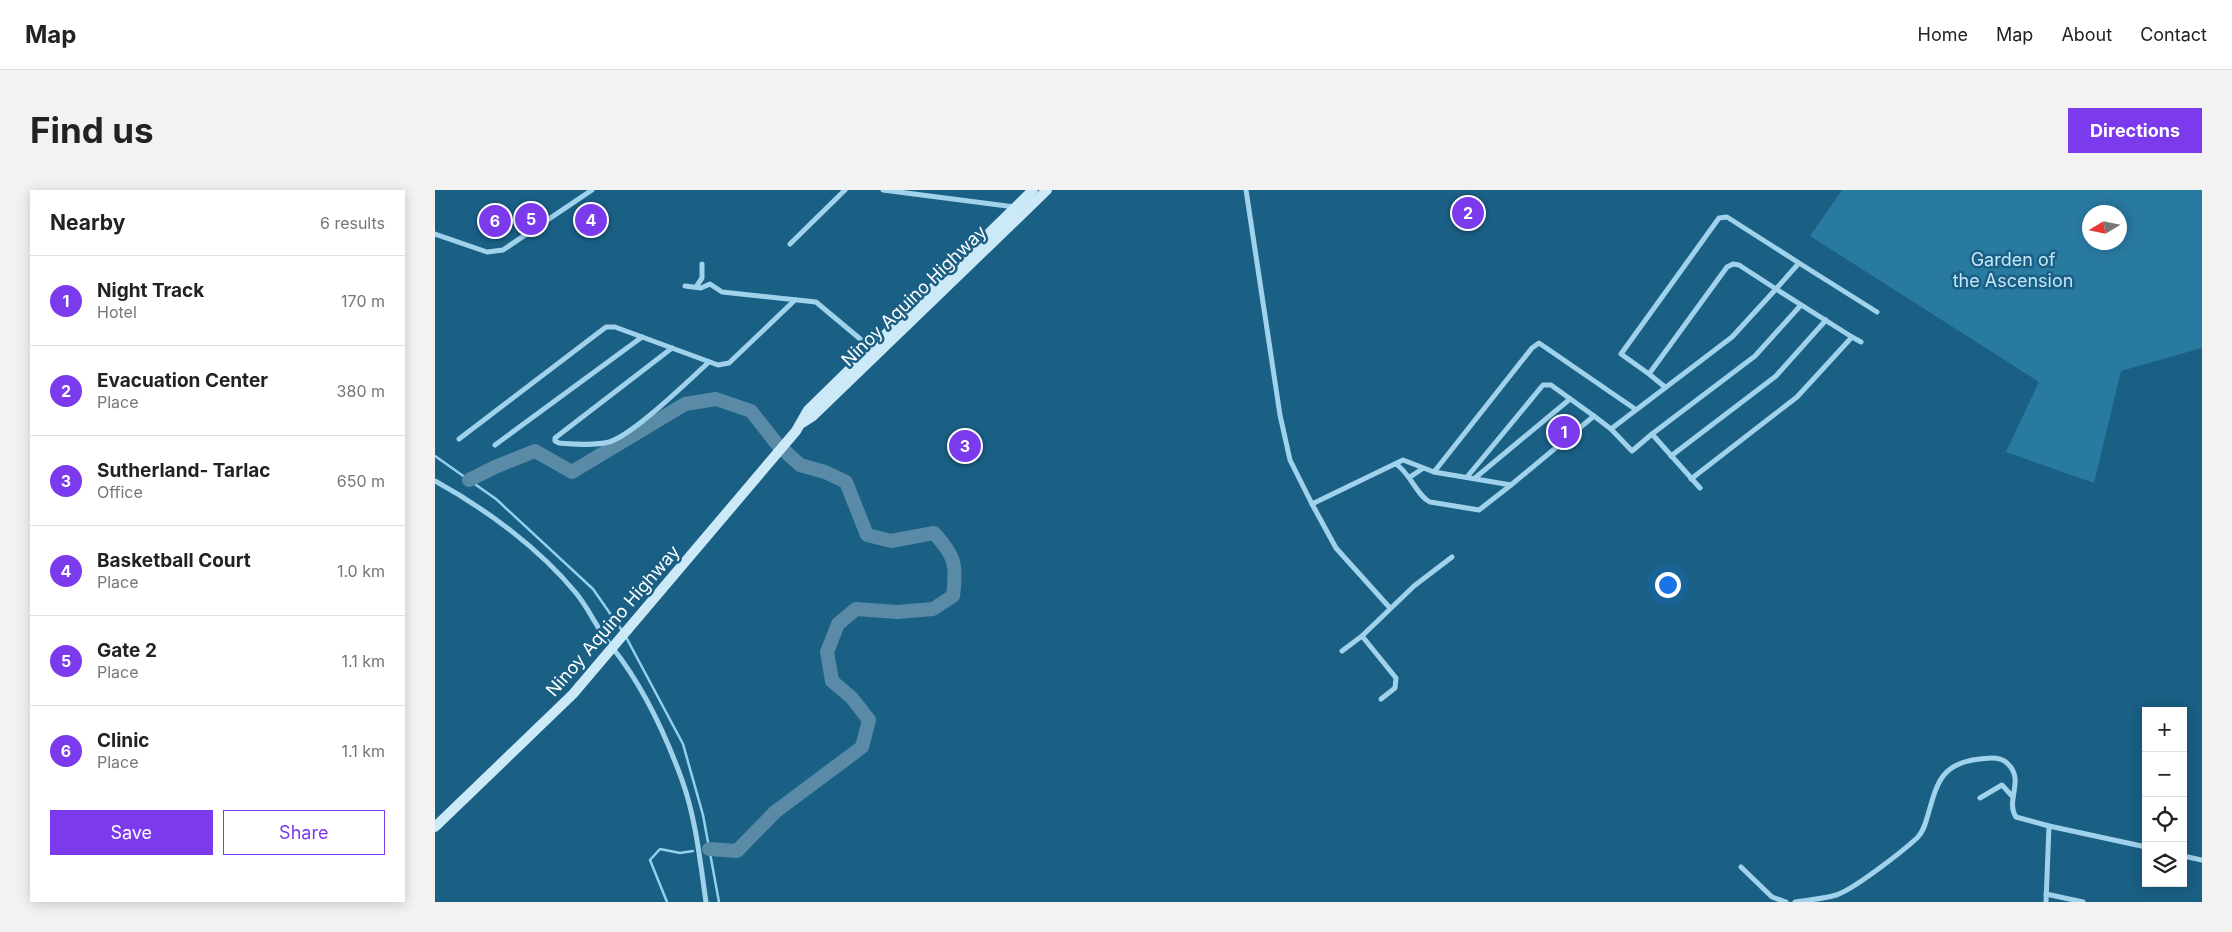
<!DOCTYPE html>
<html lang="en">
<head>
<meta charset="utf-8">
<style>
  :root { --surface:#fff; --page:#f2f2f2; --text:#222; --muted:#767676; --line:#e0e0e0; --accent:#7c3aed }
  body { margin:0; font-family:Inter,sans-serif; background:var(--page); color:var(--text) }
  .controls { position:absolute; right:15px; bottom:15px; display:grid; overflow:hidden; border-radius:0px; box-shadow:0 2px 12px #0003 }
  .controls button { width:45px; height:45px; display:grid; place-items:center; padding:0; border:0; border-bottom:1px solid var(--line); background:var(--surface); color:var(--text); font:25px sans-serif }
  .compass { position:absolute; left:1647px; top:15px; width:45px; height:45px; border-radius:50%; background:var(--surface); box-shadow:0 2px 12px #0003; rotate:260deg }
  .you { position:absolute; left:1232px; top:394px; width:18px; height:18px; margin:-12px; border:4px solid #fff; border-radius:50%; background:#1a73e8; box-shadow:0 0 0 8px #1a73e833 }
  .badge { display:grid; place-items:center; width:32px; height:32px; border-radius:50%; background:var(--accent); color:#fff; font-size:16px; font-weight:700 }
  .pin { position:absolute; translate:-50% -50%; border:2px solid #fff; box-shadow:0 1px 5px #0006 }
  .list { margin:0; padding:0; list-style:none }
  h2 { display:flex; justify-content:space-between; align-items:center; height:65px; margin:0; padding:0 20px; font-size:21px }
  h2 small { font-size:16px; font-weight:400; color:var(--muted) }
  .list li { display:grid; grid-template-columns:32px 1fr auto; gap:15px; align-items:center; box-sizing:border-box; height:90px; padding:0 20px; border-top:1px solid var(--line) }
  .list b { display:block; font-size:19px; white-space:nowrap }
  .list p { margin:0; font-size:16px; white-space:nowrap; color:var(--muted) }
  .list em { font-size:16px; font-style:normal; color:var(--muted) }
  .actions { display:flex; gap:10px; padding:15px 20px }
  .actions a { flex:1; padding:11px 0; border:1px solid var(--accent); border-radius:0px; text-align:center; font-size:18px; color:var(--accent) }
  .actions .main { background:var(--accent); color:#fff }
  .icon { flex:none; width:28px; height:28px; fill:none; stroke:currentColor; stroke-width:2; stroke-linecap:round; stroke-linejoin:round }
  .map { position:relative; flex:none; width:1767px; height:712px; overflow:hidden; border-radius:0px }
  header { display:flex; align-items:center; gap:30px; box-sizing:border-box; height:70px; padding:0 25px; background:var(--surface); border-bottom:1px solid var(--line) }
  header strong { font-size:24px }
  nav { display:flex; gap:28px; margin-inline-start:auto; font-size:18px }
  .intro { display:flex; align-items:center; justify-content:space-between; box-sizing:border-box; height:120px; padding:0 30px }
  h1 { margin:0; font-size:35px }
  .button { padding:12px 22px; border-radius:0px; background:var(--accent); color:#fff; font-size:18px; font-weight:700 }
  main { display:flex; gap:30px; padding:0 30px }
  aside { flex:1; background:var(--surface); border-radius:0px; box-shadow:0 2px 12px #0003 }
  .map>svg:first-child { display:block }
  .green { fill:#297aa1; fill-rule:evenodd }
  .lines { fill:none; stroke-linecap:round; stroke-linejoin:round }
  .stream { stroke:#93d1ed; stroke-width:2.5 }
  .river { stroke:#598ba6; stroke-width:14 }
  .minor { stroke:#a0d2eb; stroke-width:5 }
  .secondary { stroke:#cce9f8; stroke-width:10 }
  .labels { text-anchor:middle; stroke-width:5; stroke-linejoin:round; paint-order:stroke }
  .park-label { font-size:18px; fill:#c5e7f8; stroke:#1a5f84 }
  .street-label { font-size:18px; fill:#fff; stroke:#1a5f84 }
</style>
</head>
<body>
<header>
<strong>Map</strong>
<nav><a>Home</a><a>Map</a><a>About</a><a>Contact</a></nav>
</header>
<div class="intro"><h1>Find us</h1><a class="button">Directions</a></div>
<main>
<aside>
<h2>Nearby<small>6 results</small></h2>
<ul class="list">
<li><span class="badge">1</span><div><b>Night Track</b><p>Hotel</p></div><em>170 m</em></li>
<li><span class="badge">2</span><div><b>Evacuation Center</b><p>Place</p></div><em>380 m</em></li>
<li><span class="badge">3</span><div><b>Sutherland- Tarlac</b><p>Office</p></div><em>650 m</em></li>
<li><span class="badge">4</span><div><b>Basketball Court</b><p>Place</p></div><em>1.0 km</em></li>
<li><span class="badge">5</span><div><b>Gate 2</b><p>Place</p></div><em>1.1 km</em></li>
<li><span class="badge">6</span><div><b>Clinic</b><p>Place</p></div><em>1.1 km</em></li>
</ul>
<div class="actions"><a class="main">Save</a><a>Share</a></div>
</aside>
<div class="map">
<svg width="1767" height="712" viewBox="0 0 1767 712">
  <rect width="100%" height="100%" fill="#1a5f84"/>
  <path class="green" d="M1407,0h360v158l-81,23 -27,112 -88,-31 33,-70 -229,-146zM1654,22h30v30h-30z"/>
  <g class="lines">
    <g class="stream">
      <path d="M0,266l61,43 97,90 30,43"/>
      <path d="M191,447l57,107 20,71 16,87"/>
      <path d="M232,712l-17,-42 10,-11 20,4 13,-2"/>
    </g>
    <path class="river" d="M34,290l26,-13 40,-16 37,21 113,-68 31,-5 35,12 26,33 23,21 25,7 21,10 21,53 24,6 43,-8c21,23 23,31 19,63l-20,13 -36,3 -41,-3 -18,15 -11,28 5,29 20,17 17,22 -7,27 -87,65 -38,39 -28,-2"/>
    <g class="minor">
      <path d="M448,0l132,17"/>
      <path d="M811,0l34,225 10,45 22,44 91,-44 31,12 77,13 83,-69 17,13 21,22 20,-17 48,54"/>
      <path d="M0,44l52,18 16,-2 89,-60"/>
      <path d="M355,54l55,-54"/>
      <path d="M1364,73l78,49"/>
      <path d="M250,96l16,2 9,-4 12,8 94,10 55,46"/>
      <path d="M261,97l6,-9v-14"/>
      <path d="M1417,147l9,5"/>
      <path d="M237,158l-117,90v3l4,2c16,1 34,3 50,-1 24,-7 79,-61 100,-80"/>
      <path d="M1214,184l-28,-20 98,-136 8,-1 72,46 -23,26 -37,-24 -6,-1 -6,3 -78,107 16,13"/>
      <path d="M1176,239l121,-92 44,-48 76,48 -55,60 -106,82"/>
      <path d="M1217,244l103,-78 46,-51"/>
      <path d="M24,249l147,-112h9l103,38 11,-2 66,-63"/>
      <path d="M60,255l147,-108"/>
      <path d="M1236,266l105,-80 50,-56"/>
      <path d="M961,274c14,9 21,32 34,38l49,8 32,-25"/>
      <path d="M999,282l98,-124 7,-5 96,66"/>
      <path d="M975,287l12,-8"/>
      <path d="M1032,287l76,-92h8l43,31"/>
      <path d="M1040,288l95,-79"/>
      <path d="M0,291c51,28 104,67 141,112 14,17 22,38 36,54 31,39 53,86 70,133 14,39 18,81 24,122"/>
      <path d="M877,314l24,44 54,60"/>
      <path d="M907,461l20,-15"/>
      <path d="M946,509l14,-11 1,-10 -34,-42 52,-50 38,-29"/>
      <path d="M1545,608l22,-13 11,12"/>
      <path d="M1614,636l97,21"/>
      <path d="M1748,666l19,4"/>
      <path d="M1306,677l31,30 14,5"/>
      <path d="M1611,704l37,8"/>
      <path d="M1360,712c13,-2 28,-3 41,-7 17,-5 67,-44 81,-57 6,-6 8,-13 10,-20 10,-34 13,-55 53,-59 9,-1 21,-3 28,5 17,16 -3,37 8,53l33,9 -3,76"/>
    </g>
    <g class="secondary">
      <path d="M367,233l11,-7 234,-226"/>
      <path d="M0,637l138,-133 223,-263 12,-21 225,-220"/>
    </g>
  </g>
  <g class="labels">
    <g class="park-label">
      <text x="1578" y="76">Garden of<tspan x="1578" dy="21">the Ascension</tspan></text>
    </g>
    <g class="street-label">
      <text transform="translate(479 106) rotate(-44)" y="6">Ninoy Aquino Highway</text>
      <text transform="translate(178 431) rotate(-49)" y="6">Ninoy Aquino Highway</text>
    </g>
  </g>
</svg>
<div class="controls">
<button>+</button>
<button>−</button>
<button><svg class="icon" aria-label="locate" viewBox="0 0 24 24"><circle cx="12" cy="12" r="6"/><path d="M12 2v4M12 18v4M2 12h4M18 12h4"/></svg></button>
<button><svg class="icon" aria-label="layers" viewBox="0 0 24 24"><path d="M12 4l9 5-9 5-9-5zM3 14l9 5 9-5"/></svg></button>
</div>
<svg class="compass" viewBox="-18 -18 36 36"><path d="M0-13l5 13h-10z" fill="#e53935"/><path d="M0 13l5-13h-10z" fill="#767676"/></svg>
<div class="you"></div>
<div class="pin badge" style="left:1129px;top:242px">1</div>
<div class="pin badge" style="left:1033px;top:23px">2</div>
<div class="pin badge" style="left:530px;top:256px">3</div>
<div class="pin badge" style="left:156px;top:30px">4</div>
<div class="pin badge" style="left:96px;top:29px">5</div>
<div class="pin badge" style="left:60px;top:31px">6</div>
</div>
</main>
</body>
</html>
